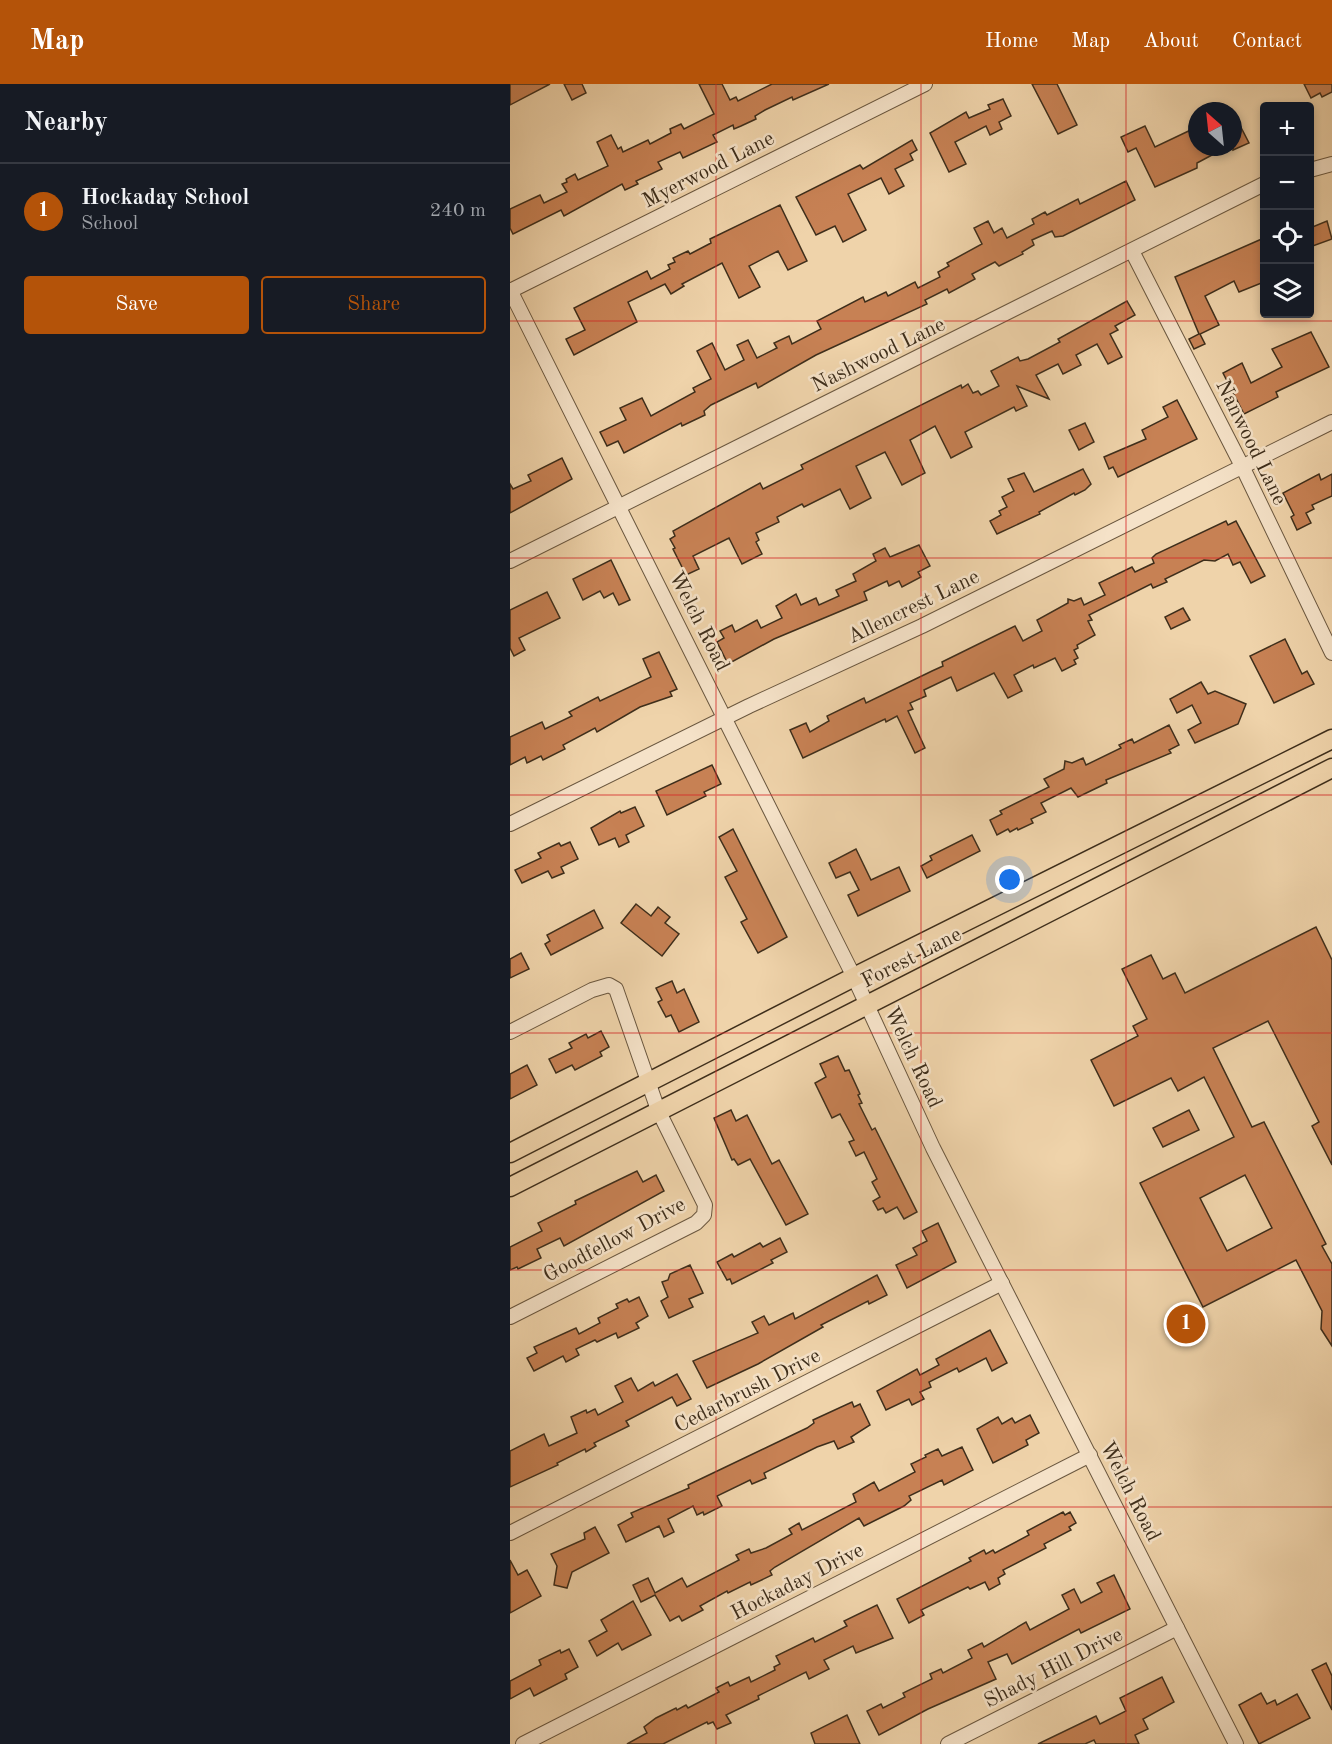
<!DOCTYPE html>
<html lang="en">
<head>
<meta charset="utf-8">
<style>
  :root { --surface:#171b24; --page:#242831; --text:#f1f3f6; --muted:#9ea1a6; --line:#363941; --accent:#b45309 }
  body { margin:0; font-family:"Old Standard TT",serif; background:var(--page); color:var(--text) }
  .controls { position:absolute; right:18px; top:18px; display:grid; overflow:hidden; border-radius:6px; box-shadow:0 3px 9px #0003 }
  .controls button { width:54px; height:54px; display:grid; place-items:center; padding:0; border:0; border-bottom:2px solid var(--line); background:var(--surface); color:var(--text); font:30px sans-serif }
  .compass { position:absolute; left:678px; top:18px; width:54px; height:54px; border-radius:50%; background:var(--surface); box-shadow:0 3px 9px #0003; rotate:333deg }
  .you { position:absolute; left:500px; top:796px; width:21px; height:21px; margin:-15px; border:4px solid #fff; border-radius:50%; background:#1a73e8; box-shadow:0 0 0 9px #1a73e833 }
  .badge { display:grid; place-items:center; width:39px; height:39px; border-radius:50%; background:var(--accent); color:#fff; font-size:20px; font-weight:700 }
  .pin { position:absolute; translate:-50% -50%; border:3px solid #fff; box-shadow:0 2px 6px #0006 }
  .list { margin:0; padding:0; list-style:none }
  h2 { display:flex; justify-content:space-between; align-items:center; height:78px; margin:0; padding:0 24px; font-size:26px }
  h2 small { font-size:20px; font-weight:400; color:var(--muted) }
  .list li { display:grid; grid-template-columns:39px 1fr auto; gap:18px; align-items:center; box-sizing:border-box; height:96px; padding:0 24px; border-top:2px solid var(--line) }
  .list b { display:block; font-size:22px; white-space:nowrap }
  .list p { margin:0; font-size:20px; white-space:nowrap; color:var(--muted) }
  .list em { font-size:20px; font-style:normal; color:var(--muted) }
  .actions { display:flex; gap:12px; padding:18px 24px }
  .actions a { flex:1; padding:14px 0; border:2px solid var(--accent); border-radius:6px; text-align:center; font-size:21px; color:var(--accent) }
  .actions .main { background:var(--accent); color:#fff }
  .icon { flex:none; width:33px; height:33px; fill:none; stroke:currentColor; stroke-width:2; stroke-linecap:round; stroke-linejoin:round }
  .map { position:relative; flex:none; width:822px; height:1660px; overflow:hidden }
  header { display:flex; align-items:center; gap:36px; box-sizing:border-box; height:84px; padding:0 30px; background:var(--accent); color:#fff }
  header strong { font-size:28px }
  nav { display:flex; gap:33px; margin-inline-start:auto; font-size:21px }
  main { display:flex }
  aside { flex:1; background:var(--surface) }
  .map>svg:first-child { display:block }
  .building { fill:#c78154; stroke:#3e2e1b; stroke-width:1.5; fill-rule:evenodd }
  .lines { fill:none; stroke-linecap:round; stroke-linejoin:round }
  .minor-casing { stroke:#6a573f; stroke-width:16 }
  .major-casing { stroke:#3e2e1b; stroke-width:21 }
  .minor { stroke:#f5e2c8; stroke-width:14 }
  .major { stroke:#efd3aa; stroke-width:18 }
  .grid { fill:none; stroke:#d62828; stroke-width:1.5; stroke-opacity:0.55 }
  .labels { text-anchor:middle; stroke-width:5; stroke-linejoin:round; paint-order:stroke }
  .street-label { font-size:21px; fill:#3e2e1b; stroke:#f5e2c8 }
</style>
</head>
<body>
<header>
<strong>Map</strong>
<nav><a>Home</a><a>Map</a><a>About</a><a>Contact</a></nav>
</header>
<main>
<aside>
<h2>Nearby<small></small></h2>
<ul class="list">
<li><span class="badge">1</span><div><b>Hockaday School</b><p>School</p></div><em>240 m</em></li>
</ul>
<div class="actions"><a class="main">Save</a><a>Share</a></div>
</aside>
<div class="map">
<svg width="822" height="1660" viewBox="0 0 822 1660">
  <rect width="100%" height="100%" fill="#efd3aa"/>
  <filter id="stains"><feTurbulence type="fractalNoise" baseFrequency=".00333" numOctaves="4"/><feColorMatrix values="0 0 0 0 .2 0 0 0 0 .09 0 0 0 0 .02 0 0 0 .5 -.17"/></filter>
  <radialGradient id="worn" r=".72"><stop offset=".6" stop-color="#630" stop-opacity="0"/><stop offset="1" stop-color="#630" stop-opacity=".3"/></radialGradient>
  <g class="building">
    <path d="M0,0h40l-40,21z"/>
    <path d="M54,0h18l4,9 -14,7z"/>
    <path d="M189,0h23l8,16 6,-3 2,4 34,-17h57l-36,16 -1,-3 -27,13 -10,6 1,3 -15,7 -7,3 -1,-4 -20,10 4,7 -34,16 -3,-6 -22,10 4,7 -26,12 2,3 -13,6 -3,-6 -58,32 -3,-6 -48,24 -3,-6v-19l30,-14 4,8 23,-11 -5,-8 5,-2 -1,-3 9,-5 3,6 30,-14 -11,-24 14,-7 7,14 3,-2 2,5 25,-12 2,4 21,-11 -1,-4 11,-5 3,5 30,-15z"/>
    <path d="M522,0h25l20,41 -19,9z"/>
    <path d="M794,0h28v8l-10,5 -2,-4 -9,5z"/>
    <path d="M493,15l8,17 -12,6 3,7 -12,6 -4,-9 -31,16 11,22 -17,8 -19,-39 36,-21 3,6 21,-9 -2,-4z"/>
    <path d="M723,28l16,31 -16,7z"/>
    <path d="M635,42l10,21 42,-20v20h30l-30,16v5l-42,19 -19,-39 -8,4 -7,-15z"/>
    <path d="M402,56l5,10 -7,4 3,6 -18,9 9,17 -15,8 -8,-16 -33,16 18,36 -23,12 -8,-16 -19,9 -20,-38 64,-32 3,4z"/>
    <path d="M616,97l9,19 -72,36 -8,1 -3,-6 -20,9 2,5 -12,7 1,2 -24,12 -4,-4 -23,12 3,5 -26,14 -2,-4 -22,11 2,4 -111,51 -58,33 -2,-5 -45,22 -7,6 1,4 -23,11 -1,-3 -57,30 -6,-12 -11,5 -7,-14 26,-12 -6,-12 22,-10 9,18 44,-24 -2,-4 18,-9 -14,-28 15,-8 13,27 19,-10 -7,-15 11,-5 9,18 20,-10 -3,-5 15,-7 3,8 29,-15 -4,-8 46,-24 2,5 21,-10 2,4 27,-14 3,6 22,-11 -2,-5 11,-6 -2,-3 35,-19 -8,-16 14,-7 6,12 8,-5 5,10 27,-14 -2,-5 13,-7 2,3 31,-16 2,5z"/>
    <path d="M270,121l27,56 -19,9 -10,-19 -29,15 11,21 -21,11 -17,-35 -40,21 2,2 -13,8 -6,-10 -37,18 9,20 -63,33 -8,-16 19,-9 -11,-22 73,-37 4,8 19,-10 -2,-4 7,-3 -2,-4 15,-7 2,3 21,-11 -1,-4z"/>
    <path d="M817,137l5,18 -22,8v-19z"/>
    <path d="M754,154v44l-25,10 -5,-11 -29,15 14,29 -19,9 5,10 -11,5 -5,-10 10,-5 -24,-57z"/>
    <path d="M617,217l8,14 -20,11 3,4 -8,4 12,23 -14,7 -11,-20 -21,11 5,10 -18,9 -5,-10 -22,11 13,24 -32,-13 10,20 -11,5 -2,-4 -49,25 7,15 -21,11 -16,-32 -25,14 15,33 -23,12 -17,-33 -29,14 15,32 -21,11 -10,-20 -36,18 -2,-3 -25,13 2,5 -23,11 3,7 -3,2 6,12 -20,10 -13,-26 -36,18 6,13 -13,6 -13,-26 2,-1 -5,-9 5,-3 -2,-5 87,-48 3,6 40,-20 -2,-4 160,-80 1,3 6,-4 5,9 5,-2 3,4 18,-9 -8,-15 27,-14 2,4 8,-2 32,-17 -2,-3z"/>
    <path d="M801,248l18,35 -53,25 2,5 -34,17 -21,-41 19,-10 9,20 31,-16 -10,-18z"/>
    <path d="M667,316l20,39 -79,38 -5,-10 -4,2 -5,-12 42,-18 -4,-9 26,-13 -5,-10z"/>
    <path d="M575,339l9,19 -15,8 -10,-20z"/>
    <path d="M52,374l10,21 -62,34v-29l3,5 18,-8 -3,-6z"/>
    <path d="M573,385l8,15 -6,6 -10,5 -1,-2 -35,19 1,2 -43,20 -7,-13 11,-6 -2,-4 8,-4 -5,-10 12,-6 -6,-12 16,-6 10,19z"/>
    <path d="M809,390l2,6 11,-6v22l-20,9 2,4 -8,4 5,10 -14,7 -6,-13 3,-2 -11,-22z"/>
    <path d="M716,437l2,4 8,-4 29,55 -14,7 -11,-21 -7,3 -5,-11 -13,7 -11,-1 -39,19 2,3 -14,6 -2,-4 -62,31 3,5 -4,1 7,14 -18,10 1,3 -4,2 4,8 -4,2 2,4 -14,7 -7,-13 -21,10 -1,-3 -19,10 8,16 -14,7 -14,-25 -37,18 -6,-14 -27,13 2,6 -16,7 3,6 -5,2 17,37 -10,5 -18,-37 -11,6 -1,-3 -82,39 -13,-28 16,-7 4,9 19,-11 -2,-5 37,-18 2,5 66,-32 11,-5 -1,-4 73,-36 8,15 19,-10 -5,-11 31,-17v-4l6,2 7,-3 3,7 21,-10 -6,-12 33,-16 3,5 19,-9 -2,-5 4,-4z"/>
    <path d="M409,461l11,21 -12,6 3,5 -19,10 -3,-6 -10,5 -2,-5 -23,11 3,8 -93,39 -46,25 -11,-22 7,-4 -4,-7 12,-6 3,7 22,-12 4,8 21,-10 -6,-12 20,-12 5,11 15,-7 3,7 20,-9 -3,-6 20,-9 -3,-7 23,-13 -3,-7 12,-6 5,9z"/>
    <path d="M101,476l19,40 -11,5 -6,-12 -9,5 -4,-7 -17,9 -10,-21z"/>
    <path d="M37,508l13,26 -41,20 6,12 -11,6 -4,-8v-38z"/>
    <path d="M673,524l7,12 -19,9 -6,-12z"/>
    <path d="M775,555l17,35 5,-3 7,13 -40,19 -24,-47z"/>
    <path d="M149,568l18,37 -7,3 2,4 -32,11 -43,25 -2,-4 -32,17 2,4 -22,11 -2,-4 -14,7 -2,-6 -15,8v-28l32,-15 3,7 27,-13 -3,-4 29,-15 2,4 51,-24 -8,-18z"/>
    <path d="M691,598l7,12 7,-3 31,13 -8,20 -43,19 -7,-13 13,-7 -9,-18 -15,8 -7,-14z"/>
    <path d="M659,641l10,20 -10,5 2,3 -65,27 1,3 -29,14 -7,-9 -30,15 5,9 -15,7 2,4 -15,7 -1,-2 -7,4 -2,-3 -11,6 -7,-15 12,-6 -2,-3 49,-24 -5,-8 20,-10 1,-8 7,2 11,-5 3,7 35,-17 -2,-3 13,-6 2,4z"/>
    <path d="M202,681l9,19 -17,8 2,4 -39,19 -11,-24z"/>
    <path d="M125,723l9,19 -18,9 3,7 -10,5 -4,-9 -16,7 -8,-17 29,-17 1,2z"/>
    <path d="M223,745l54,108 -29,16 -17,-31 6,-3 -22,-42 12,-6 -18,-34z"/>
    <path d="M462,751l8,16 -53,27 -6,-12 11,-6 -2,-4z"/>
    <path d="M60,758l8,17 -17,8 3,6 -12,5 -4,-7 -26,12 -7,-13 26,-12 -3,-5 21,-10 2,3z"/>
    <path d="M346,765l15,31 28,-13 11,24 -52,25 -10,-21 11,-5 -9,-18 -14,6 -7,-15z"/>
    <path d="M126,820l15,12 7,-9 12,10 -5,6 14,11 -17,22 -41,-33z"/>
    <path d="M84,826l9,18 -52,27 -6,-11 5,-3 -3,-6z"/>
    <path d="M806,843l16,33v205l-20,-39 7,-4 -51,-101 -55,27 39,79 12,-5 62,122 -4,2 10,18v82l-11,-17 1,-18 -26,-51 -93,47 -63,-124 94,-46 -30,-60 -26,14 -7,-13 -57,28 -23,-46 47,-24 -5,-10 14,-7 -25,-50 29,-14 12,24 12,-6 10,20zM735,1091l27,53 -45,23 -27,-53z"/>
    <path d="M11,869l8,16 -19,9v-19z"/>
    <path d="M162,897l5,12 7,-4 15,33 -20,10 -8,-17 -5,2 -8,-15 4,-2 -6,-12z"/>
    <path d="M91,947l8,16 -9,5 2,4 -27,14 -3,-5 -16,8 -7,-14 23,-11 -3,-5 17,-9 2,4z"/>
    <path d="M328,972l7,15 4,-1 11,24 -2,1 4,8 -3,1 13,26 3,-2 42,84 -13,7 -7,-12 -11,6 -3,-5 -5,2 -5,-9 7,-4 -8,-15 5,-3 -13,-27 -8,4 -7,-14 5,-2 -14,-26 -8,4 -17,-35 11,-6 -6,-13z"/>
    <path d="M17,981l10,20 -27,14v-25z"/>
    <path d="M221,1026l5,11 11,-6 25,49 7,-4 29,54 -22,11 -36,-66 -12,6 -4,-6 -2,1 -18,-42z"/>
    <path d="M679,1026l10,20 -36,17 -10,-19z"/>
    <path d="M127,1087l6,11 13,-7 8,16 -100,55 -4,-8 -23,11 4,9 -23,11 -1,-2 -7,3v-23l32,-16 -4,-8 38,-19 -1,-3z"/>
    <path d="M428,1139l18,39 -49,26 -11,-23 21,-10 -4,-7 14,-7 -5,-10z"/>
    <path d="M270,1154l7,14 -16,8 2,3 -41,21 -2,-5 -3,1 -10,-18 15,-8 2,3 26,-14 3,4z"/>
    <path d="M180,1181l13,28 -14,6 4,8 -24,11 -8,-17 7,-4 -6,-15 6,-2 2,-6z"/>
    <path d="M367,1191l10,20 -18,9 -1,-3 -47,24 2,2 -65,37 -51,24 -14,-27 65,-28 -6,-11 12,-6 5,9 24,-12 2,6z"/>
    <path d="M129,1213l9,19 -12,7 3,5 -21,10 -2,-5 -19,9 -2,-2 -19,9 3,6 -13,7 -3,-6 -29,15 -7,-13 10,-5 -3,-6 42,-19 3,6 21,-11 -2,-5 20,-10 -2,-4 11,-5 2,3z"/>
    <path d="M480,1246l17,33 -15,8 -6,-13 -27,14 -2,-4 -28,14 2,5 -11,5 4,7 -12,6 -3,-6 -23,11 -9,-19 40,-22 3,6 19,-10 -3,-6z"/>
    <path d="M167,1290l14,25 -14,7 -5,-9 -46,24 3,5 -35,17 2,3 -10,6 -1,-3 -28,14 1,2 -48,22v-36l34,-17 5,12 28,-13 -6,-16 15,-7 1,3 8,-4 3,6 25,-13 -8,-16 16,-8 7,13 15,-9 2,4z"/>
    <path d="M342,1318l2,5 6,-3 10,21 -19,12 3,5 -16,7 -4,-8 -17,6 -53,26 2,5 -14,6 -2,-4 -33,16 5,10 -18,9 -1,-3 -6,3 -4,-9 -25,13 6,13 -10,5 -5,-11 -33,16 -8,-17 15,-8 -2,-4 58,-25 -1,-3 119,-57 7,-5 -1,-3z"/>
    <path d="M520,1331l9,18 -13,7 2,5 -35,18 -16,-34 21,-12 4,7 10,-6 3,5z"/>
    <path d="M452,1363l11,23 -29,15 -2,-5 -33,16 2,4 -7,6 -40,20 -5,-8 -84,49 -5,4 2,4 -21,10 -1,-3 -22,11 -1,-2 -27,15 3,4 -21,11 -3,-5 -9,5 -15,-26 -14,7 -8,-17 15,-7 7,15 27,-15 5,9 52,-27 -3,-5 13,-6 2,4 15,-5 26,-14 -3,-5 10,-6 3,7 54,-28 -3,-8 21,-12 5,9 36,-19 -4,-8 15,-7 -1,-2 13,-6 4,7z"/>
    <path d="M553,1428l2,3 5,-3 6,11 -7,4 2,3 -27,14 2,4 -43,22 2,4 -7,4 2,6 -11,6 -4,-8 -15,7 -2,-2 -47,23 3,5 -15,8 -12,-24 74,-38 -2,-3 15,-8 2,4 7,-4 2,3 34,-18 -2,-4z"/>
    <path d="M85,1443l14,26 -37,19 -5,16 -13,-3 3,-19 -6,-12 34,-15 -1,-6z"/>
    <path d="M0,1476l8,15 9,-5 14,26 -31,17z"/>
    <path d="M604,1491l16,34 -49,24 -2,-4 -67,35 -5,-10 -19,8 8,17 -68,30 -49,26 -12,-24 14,-7 2,4 22,-11 -2,-4 29,-14 -2,-5 11,-5 2,4 29,-15 -4,-8 14,-7 2,4 42,-25 4,8 39,-21 -7,-14 12,-6 7,14 21,-11 -5,-9z"/>
    <path d="M123,1517l18,34 -29,15 -4,-7 -21,13 -8,-15 18,-10 -6,-11z"/>
    <path d="M367,1521l16,33 -37,15 -3,-7 -29,14 5,9 -20,10 -3,-7 -48,24 1,3 -33,16 5,8 -14,6 -4,-7 -5,2 -1,-2 -44,22h-36l20,-11 -3,-6 12,-9 20,-10 1,2 9,-5 2,3 31,-16 -3,-4 12,-6 2,4 19,-9 2,5 24,-12 -1,-3 6,-3 -4,-8 37,-18 2,4 32,-16 -3,-5z"/>
    <path d="M59,1565l9,18 -13,7 2,5 -33,17 -4,-8 -20,11v-18l31,-16 -2,-5 21,-10 1,3z"/>
    <path d="M816,1579l6,13v34l-20,-40z"/>
    <path d="M652,1593l12,25 -31,17 5,10 -13,6 4,9h-43l-2,-4 -9,4h-47l58,-28 4,8 26,-13 -6,-13z"/>
    <path d="M751,1609l6,11 8,-4 2,5 20,-11 13,24 -51,26 -20,-39z"/>
    <path d="M337,1631l13,29h-45l-4,-11z"/>
  </g>
  <g class="lines">
    <g class="minor-casing">
      <g id="minor">
        <path d="M800,86l22,-6"/>
        <path d="M622,167l110,215 90,187"/>
        <path d="M0,206l344,687 79,171 303,596"/>
        <path d="M0,207l415,-207"/>
        <path d="M0,477l754,-377"/>
        <path d="M0,740l239,-118 173,-80 410,-204"/>
        <path d="M0,948l82,-42 17,-5 7,4 42,121 47,95 -1,10 -8,8 -186,94"/>
        <path d="M0,1449l492,-250"/>
        <path d="M13,1660l567,-289"/>
        <path d="M438,1660l229,-116"/>
      </g>
    </g>
    <g class="major-casing">
      <g id="major">
        <path d="M0,1069l344,-176 478,-238"/>
        <path d="M0,1103l822,-419"/>
      </g>
    </g>
    <use href="#minor" class="minor"/>
    <use href="#major" class="major"/>
  </g>
  <path class="grid" d="M206,0v1660M411,0v1660M616,0v1660M0,237h822M0,474h822M0,711h822M0,949h822M0,1186h822M0,1423h822"/>
  <g class="labels">
    <g class="street-label">
      <text transform="translate(198 85) rotate(-27)" y="7">Myerwood Lane</text>
      <text transform="translate(368 270) rotate(-26)" y="7">Nashwood Lane</text>
      <text transform="translate(742 358) rotate(64)" y="7">Nanwood Lane</text>
      <text transform="translate(403 522) rotate(-26)" y="7">Allencrest Lane</text>
      <text transform="translate(190 537) rotate(63)" y="7">Welch Road</text>
      <text transform="translate(401 873) rotate(-27)" y="7">Forest Lane</text>
      <text transform="translate(404 973) rotate(65)" y="7">Welch Road</text>
      <text transform="translate(104 1155) rotate(-28)" y="7">Goodfellow Drive</text>
      <text transform="translate(237 1306) rotate(-27)" y="7">Cedarbrush Drive</text>
      <text transform="translate(621 1407) rotate(63)" y="7">Welch Road</text>
      <text transform="translate(287 1497) rotate(-27)" y="7">Hockaday Drive</text>
      <text transform="translate(543 1583) rotate(-27)" y="7">Shady Hill Drive</text>
    </g>
  </g>
  <rect width="100%" height="100%" filter="url(#stains)"/>
  <rect width="100%" height="100%" fill="url(#worn)"/>
</svg>
<div class="controls">
<button>+</button>
<button>−</button>
<button><svg class="icon" aria-label="locate" viewBox="0 0 24 24"><circle cx="12" cy="12" r="6"/><path d="M12 2v4M12 18v4M2 12h4M18 12h4"/></svg></button>
<button><svg class="icon" aria-label="layers" viewBox="0 0 24 24"><path d="M12 4l9 5-9 5-9-5zM3 14l9 5 9-5"/></svg></button>
</div>
<svg class="compass" viewBox="-18 -18 36 36"><path d="M0-13l5 13h-10z" fill="#e53935"/><path d="M0 13l5-13h-10z" fill="#9ea1a6"/></svg>
<div class="you"></div>
<div class="pin badge" style="left:676px;top:1240px">1</div>
</div>
</main>
</body>
</html>
